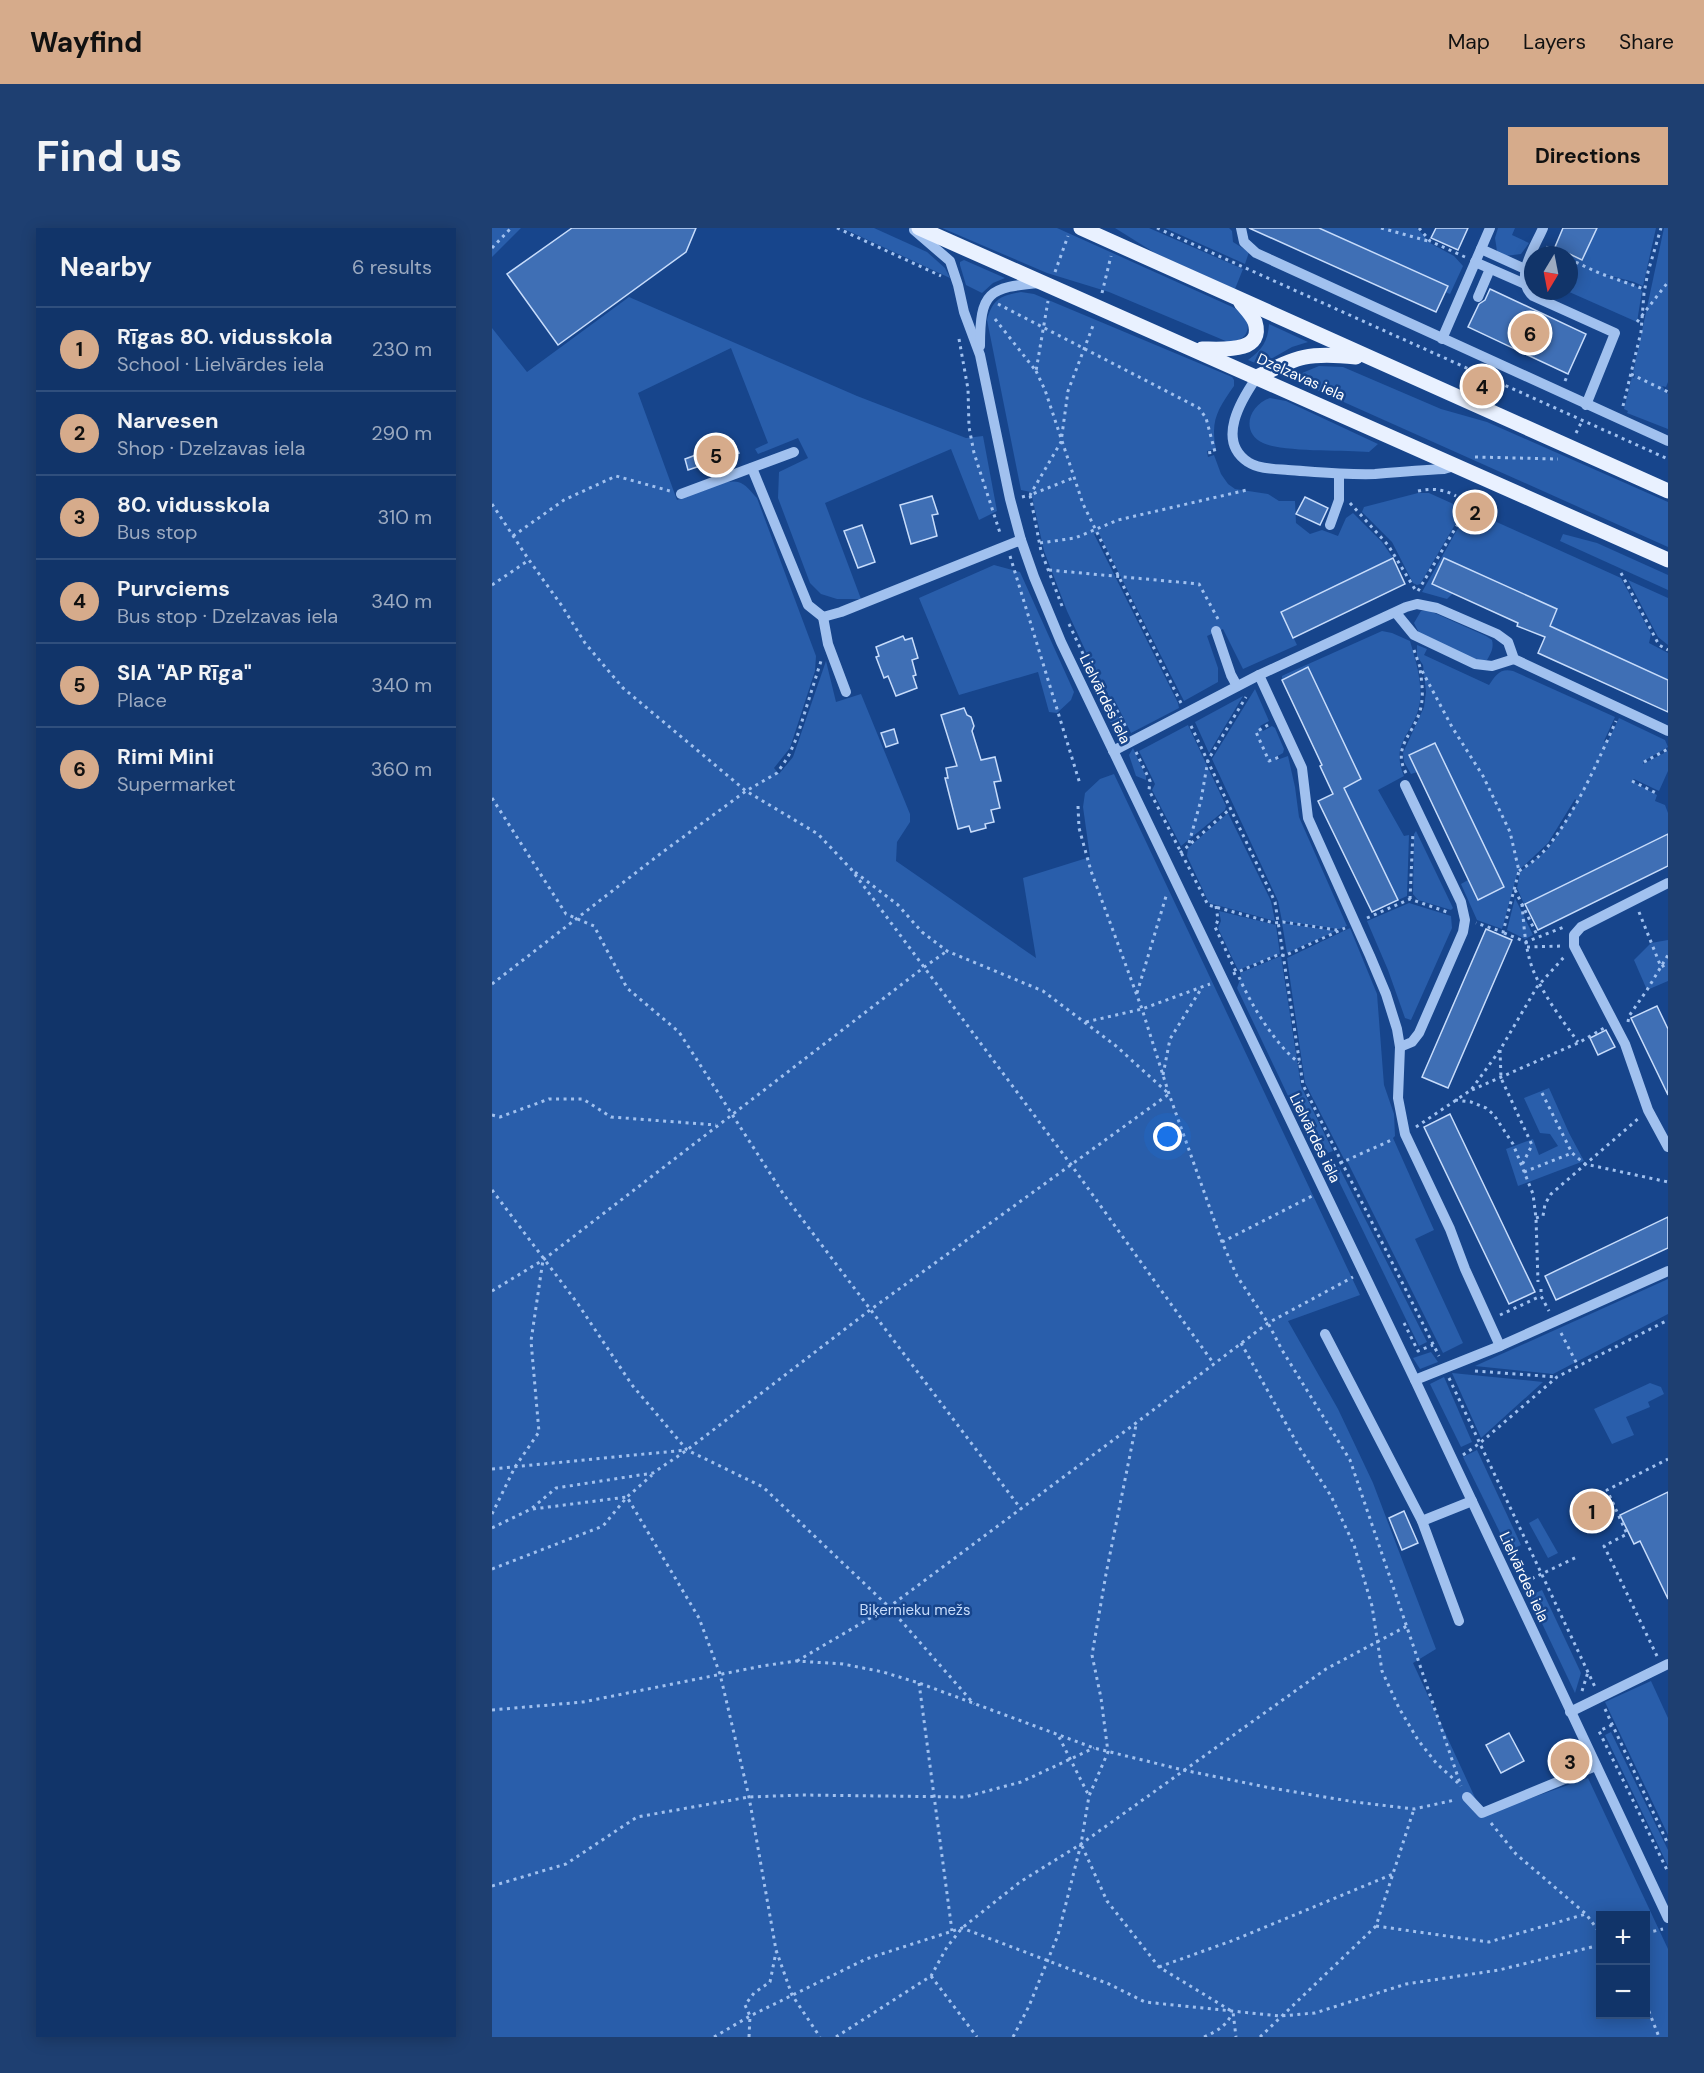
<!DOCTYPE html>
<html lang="en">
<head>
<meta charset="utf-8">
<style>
  :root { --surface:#113469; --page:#1e3f71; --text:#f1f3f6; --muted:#9caac0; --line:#304f7d; --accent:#d6ab8b }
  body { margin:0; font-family:"DM Sans",sans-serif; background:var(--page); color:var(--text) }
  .controls { position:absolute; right:18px; bottom:18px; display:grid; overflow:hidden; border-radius:0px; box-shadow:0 3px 15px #0003 }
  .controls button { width:54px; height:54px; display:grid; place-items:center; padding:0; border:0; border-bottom:2px solid var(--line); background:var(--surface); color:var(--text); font:30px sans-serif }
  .compass { position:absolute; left:1032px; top:18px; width:54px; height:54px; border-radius:50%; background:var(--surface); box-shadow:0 3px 15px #0003; rotate:190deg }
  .you { position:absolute; left:676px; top:909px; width:21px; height:21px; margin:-15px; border:4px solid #fff; border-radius:50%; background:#1a73e8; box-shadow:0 0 0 9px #1a73e833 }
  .badge { display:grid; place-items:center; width:39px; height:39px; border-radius:50%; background:var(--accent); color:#111; font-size:20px; font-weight:700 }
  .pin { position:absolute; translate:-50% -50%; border:3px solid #fff; box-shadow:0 2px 6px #0006 }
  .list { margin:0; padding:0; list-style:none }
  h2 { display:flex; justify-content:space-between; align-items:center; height:78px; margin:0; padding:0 24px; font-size:26px }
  h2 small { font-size:20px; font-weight:400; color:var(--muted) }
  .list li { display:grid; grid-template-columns:39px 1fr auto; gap:18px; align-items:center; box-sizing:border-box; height:84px; padding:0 24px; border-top:2px solid var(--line) }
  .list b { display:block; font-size:22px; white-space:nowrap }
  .list p { margin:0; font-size:20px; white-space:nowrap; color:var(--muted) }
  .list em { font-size:20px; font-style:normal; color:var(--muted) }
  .map { position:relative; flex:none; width:1176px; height:1809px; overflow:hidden; border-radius:0px }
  header { display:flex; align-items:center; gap:36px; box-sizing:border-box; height:84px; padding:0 30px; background:var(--accent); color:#111 }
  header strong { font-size:28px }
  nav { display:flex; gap:33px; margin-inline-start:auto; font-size:21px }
  .intro { display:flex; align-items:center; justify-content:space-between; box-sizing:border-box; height:144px; padding:0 36px }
  h1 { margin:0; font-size:42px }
  .button { padding:15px 27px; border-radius:0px; background:var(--accent); color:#111; font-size:21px; font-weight:700 }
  main { display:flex; gap:36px; padding:0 36px }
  aside { flex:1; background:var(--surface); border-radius:0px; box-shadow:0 3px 15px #0003 }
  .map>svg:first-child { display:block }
  .green { fill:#295eab; fill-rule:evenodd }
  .building { fill:#3f6fb5; stroke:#c7dcfb; stroke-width:1.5 }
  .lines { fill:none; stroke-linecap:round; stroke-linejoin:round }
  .path { stroke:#a1c1ef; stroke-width:3; stroke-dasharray:3 4.5; stroke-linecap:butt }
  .minor { stroke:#a1c1ef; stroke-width:10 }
  .major { stroke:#e9f1ff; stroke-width:15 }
  .labels { text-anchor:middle; stroke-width:5; stroke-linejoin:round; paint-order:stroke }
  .street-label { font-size:15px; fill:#fff; stroke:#17458c }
  .park-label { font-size:15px; fill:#c7dcfb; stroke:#17458c }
</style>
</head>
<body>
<header>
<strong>Wayfind</strong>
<nav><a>Map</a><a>Layers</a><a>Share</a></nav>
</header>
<div class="intro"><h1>Find us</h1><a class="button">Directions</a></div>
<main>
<aside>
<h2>Nearby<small>6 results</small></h2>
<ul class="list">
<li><span class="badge">1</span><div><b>Rīgas 80. vidusskola</b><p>School · Lielvārdes iela</p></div><em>230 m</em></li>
<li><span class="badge">2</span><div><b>Narvesen</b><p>Shop · Dzelzavas iela</p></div><em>290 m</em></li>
<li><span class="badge">3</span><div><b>80. vidusskola</b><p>Bus stop</p></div><em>310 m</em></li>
<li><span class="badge">4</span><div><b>Purvciems</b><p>Bus stop · Dzelzavas iela</p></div><em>340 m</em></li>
<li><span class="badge">5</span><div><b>SIA &quot;AP Rīga&quot;</b><p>Place</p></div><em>340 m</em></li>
<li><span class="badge">6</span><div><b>Rimi Mini</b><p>Supermarket</p></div><em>360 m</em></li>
</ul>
</aside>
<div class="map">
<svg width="1176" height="1809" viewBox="0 0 1176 1809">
  <rect width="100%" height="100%" fill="#17458c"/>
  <g class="green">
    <path d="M0,0h29l-29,29z"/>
    <path d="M350,0h32l53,24 18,16 5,10z"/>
    <path d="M450,0h115l182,82 9,13c0,15 -7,17 -20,19l-119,-50 -62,-19z"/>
    <path d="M623,0h34l94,41 -8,20 -80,-36z"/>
    <path d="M673,0h64l3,3 1,11 16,10 -4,12z"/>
    <path d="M827,0h98l13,15 24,13 9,10 -13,28 -5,-2 2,-6z"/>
    <path d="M1006,0h17l-3,7 17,8 -8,11 -16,2 -8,-5 -2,-13z"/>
    <path d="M1105,0h59l-13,58 -9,-4 -34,-9 33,11 9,7 -5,31 -70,-31h2v-32l8,2 -8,-4v-2h-4l-15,-8 32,12z"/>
    <path d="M1172,0h4v154l-2,5 -4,-1 6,8v35l-41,-16 1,-2 -4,-2 8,-32 2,1 1,-4 -2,-1z"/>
    <path d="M472,32l41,18 -12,5 -11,10 -16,-8 -6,-20v-3z"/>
    <path d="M529,64l13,2 198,83 2,3v6c-16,23 -24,34 -18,63l-9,2 1,6 6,-2 7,19 7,10 7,5 33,5 11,7h16l1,22 14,11 12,-4 16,6 8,-18 7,-5 29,29 11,16 -112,54 16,33 -54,24 -20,-40 -16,7 11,32v14l-34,19 -86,-169 -4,2 84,169 1,5 -48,25 -16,-32 -7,-2 -41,-88 -23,-60 -13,-59 -10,-2 -34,-170c6,-21 13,-24 34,-28z"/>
    <path d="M137,69l228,99 109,42 17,-2 14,75 -18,9 -28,-71 -126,54 36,96h-24l-16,-5 -11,-11 -32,-85 1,-26 29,-14 -10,-20 -40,16 -3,-5 13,-6 -37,-95 -93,45 39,107c13,-5 49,-22 61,-18 8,2 13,10 19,16l53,142 6,16 -1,15 -25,77 -16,20 5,6 14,-17 33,-96 10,41 25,-8 49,120v8l-13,20 -1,19 140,97 -13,-80 67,-21 -7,-50 2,-14 15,-14 14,-5 246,521 -72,26 50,88 35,74 63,166 -23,14 70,152 105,-37 80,171v88h-1176v-1709l35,44zM1108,1688h46v98h-46z"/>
    <path d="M777,96l39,18 -16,5 -32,18 -12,-5c14,-10 20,-19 21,-36z"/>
    <path d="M827,138l24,1 98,42 46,13 181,80v45l-378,-169z"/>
    <path d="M778,170l16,3 92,43 -9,8c-24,-2 -88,0 -106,-9 -23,-11 -14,-38 7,-45z"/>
    <path d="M926,265h11l31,14 3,4 -43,73 -3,1 -4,-2 -21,-41 -30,-30 2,-5z"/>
    <path d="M974,286l12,5 3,-4 140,63 30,56 -2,9 19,10v27l-118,-54 7,-17 -113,-51 -12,26 21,9 -6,6 -25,-7z"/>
    <path d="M1071,306l34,9 71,32v15l-108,-49z"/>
    <path d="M502,337l26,7 54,120 -3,8 -14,13 -8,-1 -11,-40 -79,23 -40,-97z"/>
    <path d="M1136,352l40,18v47l-10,-8z"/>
    <path d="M929,383h9l56,25 6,4c2,8 -1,13 -5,20l-11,1 -57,-28 -5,-10z"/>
    <path d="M890,403l10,2 18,8c6,20 12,40 10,60 -4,32 -31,40 -16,75l-26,14 26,46 5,-1 -2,61 -9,4 -54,-112 17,-9 -53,-111 -26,12v-4l4,-2z"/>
    <path d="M925,417l10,4 -3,6 65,30c7,-10 11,-17 24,-14l102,46 -11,24 3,2 12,-25 46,22 3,7 -24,14 -1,3 25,-13v20l-9,20 -25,-12 -2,2 25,14 -2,6 10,4 3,8v21l-144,70 -7,-16 3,-16 28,-23 30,-48 -3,-2 -27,44 -30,28 -16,58 -25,-9 -16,-36 7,-4 10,20 26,-13 -69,-144 -26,12 8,17 -6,2 -7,-12 -1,-9 21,-46 2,-15 -3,-27 -6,-9z"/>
    <path d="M763,461l14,32 -9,5 3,5 9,-5 3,2 9,21 -1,4 -7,4 1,3 11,-4 7,31 4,30 48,109 -8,3 -57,-8 -4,-20 -66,-142z"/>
    <path d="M751,468l-34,57 -14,-31z"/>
    <path d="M615,477l6,1 14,29 -5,1 -6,-3 -11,-22z"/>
    <path d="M696,497l38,81 -1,4 -44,36 -29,-56 3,-6 -16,-33z"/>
    <path d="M641,520l13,29v3l-10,-4 -7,-21z"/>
    <path d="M736,585l43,88 4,20 -66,-18 -22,-47 1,-8z"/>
    <path d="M924,603l37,77 -2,2 -33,-10 -5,-6 1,-60z"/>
    <path d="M1023,670l18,37 -8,4 -18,-9z"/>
    <path d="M917,675l42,13 1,12 -41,92 -6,-2 -17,-48 -21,-49z"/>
    <path d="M727,683l57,14 4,29 -42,16 -20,-42 3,-7z"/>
    <path d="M790,695l54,8 -49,22z"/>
    <path d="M858,700l27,66 7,91 10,29 1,22 -2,2 41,92 -19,9 48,104 -20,10 -97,-194h-2l-39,-76 -18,-125z"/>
    <path d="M1176,712v41l-21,9 -13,-30 17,-17z"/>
    <path d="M789,728l20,130 32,65 -16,6 -80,-169 4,-11 -1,-4z"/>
    <path d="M1057,860l20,45 15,28 -66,25 -12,-37 27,-10 6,16 19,-9 -8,-12 -10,-1 -16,-35z"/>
    <path d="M847,939l88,175 -8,4 -86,-177z"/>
    <path d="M1176,1051v35l-115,60 -78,-8z"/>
    <path d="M939,1124l7,10 -18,7 -7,-11z"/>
    <path d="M960,1145l91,9 -62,56z"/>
    <path d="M952,1149l28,65 -11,5 -31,-63z"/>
    <path d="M1158,1155l11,4 3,7 -16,8 2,5 -24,10 8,18 -22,9 -18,-35z"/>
    <path d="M985,1222l44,95 -12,6 -46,-94z"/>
    <path d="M1046,1290l20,35 -10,5 -19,-35z"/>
    <path d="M1050,1362l39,83 -6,20 -46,-97z"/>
    <path d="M1159,1453l17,37v117l-63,-133z"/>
    <path d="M1119,1504l57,118v16l-63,-131z"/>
  </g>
  <g class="building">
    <path d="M80,0h124l-10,24 -128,93 -51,-71z"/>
    <path d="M757,0h70l129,58 -12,26z"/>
    <path d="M944,0h32l-10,22 -27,-12z"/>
    <path d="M1071,0h34l-15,32 -27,-13z"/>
    <path d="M998,61l96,45 -18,40 -100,-47 11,-23 6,-4z"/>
    <path d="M241,213l6,12 -51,17 -3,-11z"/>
    <path d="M440,268l6,18 -6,1 5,21 -26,8 -11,-39z"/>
    <path d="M813,269l23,11 -8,17 -24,-11z"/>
    <path d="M370,297l13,37 -17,6 -14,-37z"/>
    <path d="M901,330l12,26 -112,54 -12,-26z"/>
    <path d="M952,330l113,51 -7,17 118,54v32l-130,-59 7,-16 -28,-11 1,-3 -86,-39z"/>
    <path d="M411,408l2,4 7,-2 6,20 -6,2 4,15 -3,1 4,12 -21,8 -8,-20 -4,2 -8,-21 3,-1 -3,-9z"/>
    <path d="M816,439l53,112 -17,9 54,112 -26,12 -54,-111 15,-7 -13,-28 2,-1 -40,-85z"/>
    <path d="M472,480l3,7 4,2 3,9 -2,5 9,29 14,-3 6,24 -7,1 6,26 -9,2 3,12 -9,2 1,4 -15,4 -2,-6 -11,3 -13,-51h3l-2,-10 11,-2 -16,-51z"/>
    <path d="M402,501l4,14 -12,4 -5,-14z"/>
    <path d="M943,515l69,144 -26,13 -69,-145z"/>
    <path d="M1176,606v32l-130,64 -13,-26z"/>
    <path d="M994,701l26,11 -64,148 -26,-11z"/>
    <path d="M1165,778l11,23v66l-37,-77z"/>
    <path d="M1114,802l9,17 -17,8 -8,-17z"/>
    <path d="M958,886l85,178 -26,12 -85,-177z"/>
    <path d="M1176,989v31l-112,52 -11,-24z"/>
    <path d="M1176,1264v107l-28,-58 -6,3 -14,-29z"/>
    <path d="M912,1283l14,32 -16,7 -13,-32z"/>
    <path d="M1017,1505l15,28 -23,12 -15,-28z"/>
  </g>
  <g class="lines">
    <g class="path">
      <path d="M345,0l104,48"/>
      <path d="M665,0l511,231"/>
      <path d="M889,0l47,13"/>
      <path d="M927,0l11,13 35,16"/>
      <path d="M1054,19l15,8"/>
      <path d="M0,20l19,-20"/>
      <path d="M1077,31l30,14 45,16"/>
      <path d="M563,44l13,-36"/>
      <path d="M610,65l9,-37"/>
      <path d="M506,76l201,104 7,10 9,34 -8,1"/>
      <path d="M503,91l41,52 12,-70"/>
      <path d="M1145,94l31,-40"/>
      <path d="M467,111l9,50 1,38 5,26 27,83"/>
      <path d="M544,143l9,19 38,114 98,199"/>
      <path d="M1139,146l37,18"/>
      <path d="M1073,153l3,-7"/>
      <path d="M1131,178l18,-74 3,-39 4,-21 13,-44"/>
      <path d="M1084,205l6,-12"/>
      <path d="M983,229l83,2"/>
      <path d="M926,263c14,-3 25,-2 38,5"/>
      <path d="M530,269l8,-2 31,-53 7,-51 26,-68"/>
      <path d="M858,275l38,42 28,46"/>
      <path d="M0,276l37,56 33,46 23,37 38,45 123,103 72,43 33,35 221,297 142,198"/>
      <path d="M21,308l51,-36 52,-24 54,15"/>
      <path d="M548,315l35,-5 43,-18 129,-30"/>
      <path d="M518,328l70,228"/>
      <path d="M557,342l150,14 19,35"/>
      <path d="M1129,345l38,72 9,5"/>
      <path d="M0,357l37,-25"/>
      <path d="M926,363l53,-89"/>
      <path d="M570,378l-21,-55 -11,-56 43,-17"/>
      <path d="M577,396l16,34"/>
      <path d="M922,422l6,17 32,60 31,49 27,56 9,39 -16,61 -27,-9"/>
      <path d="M614,475h7l14,26"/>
      <path d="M776,497l-12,7 13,29 13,-5"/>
      <path d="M699,498l84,176 28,183 136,271"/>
      <path d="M644,524l14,29 -1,9 59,115 66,18 9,-1 54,8"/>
      <path d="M1152,534l24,-13"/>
      <path d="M914,545c-14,-26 7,-38 14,-62 4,-14 2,-28 0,-42"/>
      <path d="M1140,553l26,13"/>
      <path d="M0,570l74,116 28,12 33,62 52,44 105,163 237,314"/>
      <path d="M586,578l1,22 12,43 51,138 27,85 53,148 15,34 31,47 14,27 68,110 111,326"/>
      <path d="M697,615l12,-43 7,-40 38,-63"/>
      <path d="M688,625l51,-45"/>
      <path d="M1027,643c9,-6 18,-12 25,-20 30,-34 54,-90 72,-130"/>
      <path d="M1023,662l23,47"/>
      <path d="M918,671l3,-67"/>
      <path d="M1030,676c2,22 3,45 11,66 11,26 29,50 45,72"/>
      <path d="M724,678l2,14 -3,7 22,47"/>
      <path d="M1147,684l22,55 7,-4"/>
      <path d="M875,690l43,-19 40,14"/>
      <path d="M1012,705l22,9 38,-15"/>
      <path d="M1035,719l36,-1"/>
      <path d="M741,746l47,-20 4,2 61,-28"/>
      <path d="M747,749c12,28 36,67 60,86"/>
      <path d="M0,756l168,-130 86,-63 31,-18 11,-16 9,-20 24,-76"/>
      <path d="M645,765l30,-100"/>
      <path d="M594,794l56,-13 68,-25"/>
      <path d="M1136,794l1,-6 18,-26 21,-35"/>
      <path d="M1008,822l1,28 31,67 -10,20"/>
      <path d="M671,847l7,-36 31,-50"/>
      <path d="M980,862l108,-48 24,-14"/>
      <path d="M1050,865l30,60 13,11 83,18"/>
      <path d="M963,872l16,2 15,6 8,7 19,29 20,50 3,24 2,64"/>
      <path d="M0,887l8,2 49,-18h34l28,18 105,8"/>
      <path d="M924,899l55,-37 29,-40 37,-63 28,-31"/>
      <path d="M839,943l-2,-3 65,-29"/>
      <path d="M1032,944l48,-19"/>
      <path d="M0,962l86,114 54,81 55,65 76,37 126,120 85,97"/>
      <path d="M1044,990l7,-2 2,-12 6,-10 88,-76"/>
      <path d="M730,1014l92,-47"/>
      <path d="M1049,1061v7l8,15"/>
      <path d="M0,1063l51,-31 380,-292 24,-17"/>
      <path d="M1008,1087l41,-19"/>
      <path d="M912,1095l14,28 15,-6"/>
      <path d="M1069,1105l17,33"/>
      <path d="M749,1115l58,104 32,49 23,49 18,61 10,65 17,37 19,32 19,24 21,19"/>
      <path d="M983,1143l82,6"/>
      <path d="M957,1150l146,309"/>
      <path d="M971,1227l17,-12 77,-66 111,-57"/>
      <path d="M0,1241l194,-19"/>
      <path d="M41,1281l94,-12 72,121 21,56 29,123 27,153 16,45 28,42"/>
      <path d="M0,1286l23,-47 24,-35 -8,-91 12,-81"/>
      <path d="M0,1300l39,-19 25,-21 97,-15 34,-23 183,-140 299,-216 -53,-48 -73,-55 -96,-40 -25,-19 -24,-27 -47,-36"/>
      <path d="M0,1341l111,-43 24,-29 25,-22"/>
      <path d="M1033,1354l54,-26"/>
      <path d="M1165,1428l-53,-110 23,-12 -20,-44 61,-31"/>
      <path d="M305,1433l92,-54 247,-184 132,-100 85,-46"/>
      <path d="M427,1455l33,248"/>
      <path d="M1090,1463l6,-19"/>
      <path d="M1113,1481l63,135"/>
      <path d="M0,1482l91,-8 179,-36 34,-5 47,3 40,8 36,11 175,65 89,22 83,17 89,15 59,7 41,-9"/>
      <path d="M1120,1497l-13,6 69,141"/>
      <path d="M567,1509l30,59"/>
      <path d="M999,1595l25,31 70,60 14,19"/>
      <path d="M590,1618l25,55 52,66 74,45 3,25"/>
      <path d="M0,1658l74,-22 71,-47 112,-20 53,-2 163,2 56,-15 73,-34"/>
      <path d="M884,1698l113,16 97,-28"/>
      <path d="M1154,1705l17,-4"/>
      <path d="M667,1739l75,-27 159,-66"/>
      <path d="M439,1748l46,61"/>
      <path d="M1154,1776l13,33"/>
      <path d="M222,1809l36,-21 116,-57 96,-31 147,56 36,18 135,14 35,-3 91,-29 93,-14 101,-25"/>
      <path d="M257,1809l1,-21 -5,-11 9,-12 16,-11 6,-30"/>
      <path d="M344,1809l95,-61 16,-29 15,-19 58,-46 61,-38 245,-175 81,-43"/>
      <path d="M521,1809l16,-31 29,-71 23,-91 8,-48 19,-44 -7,-54 -9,-43 14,-81 30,-149"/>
      <path d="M712,1809c13,-6 21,-10 28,-23"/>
      <path d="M768,1809l116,-111 38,-117"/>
    </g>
    <g class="minor">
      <path d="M749,0l3,14 12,11 412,188"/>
      <path d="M1051,0c-8,19 -30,50 -10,68l82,37 -29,72"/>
      <path d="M422,2l36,31 8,24 6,27 16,43 30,144 11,41 13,37 27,65 354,738 253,538"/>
      <path d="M989,21l44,20"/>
      <path d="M983,34l50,22"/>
      <path d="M986,69l12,-28"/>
      <path d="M950,111l48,-111"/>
      <path d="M488,118c0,-54 8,-59 61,-63"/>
      <path d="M765,149c-16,23 -41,64 -9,85 10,7 28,7 40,8 29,2 58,5 87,4 23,-2 46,-4 69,-5l10,-3"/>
      <path d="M260,240l56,137 15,12 18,-5 180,-72"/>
      <path d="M189,266l113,-42"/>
      <path d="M838,297l9,-25v-26"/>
      <path d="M904,385l18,22 61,29 17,2 22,-7"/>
      <path d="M331,389l5,27 18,48"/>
      <path d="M724,403l15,44 6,11"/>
      <path d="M767,447l43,93 6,50 62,138 16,38 11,35 3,18 -2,51 7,36 45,95 15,40 35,77"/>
      <path d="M621,523l146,-76 147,-68 11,-3 20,4 60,26 11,8 6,17 154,72"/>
      <path d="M1176,655l-87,44 -7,8v11l51,98 23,66 20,37"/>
      <path d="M908,819l12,-5 7,-9 44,-101 2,-12 -4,-18 -56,-117"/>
      <path d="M833,1106l97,187 37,100"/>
      <path d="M923,1152l85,-34 168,-75"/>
      <path d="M930,1293l50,-20"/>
      <path d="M1078,1484l98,-48"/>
      <path d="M975,1569l15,16 114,-47"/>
    </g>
    <g class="major">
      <path d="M427,0l749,332"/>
      <path d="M589,0l587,263"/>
      <path d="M710,121c18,0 63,5 53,-27 -3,-7 -9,-13 -14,-19"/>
      <path d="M765,149c41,-21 52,-25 99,-20"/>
    </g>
  </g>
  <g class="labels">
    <g class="street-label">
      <text transform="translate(809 149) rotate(24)" y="5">Dzelzavas iela</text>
      <text transform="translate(613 471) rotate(64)" y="5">Lielvārdes iela</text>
      <text transform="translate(823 910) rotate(64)" y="5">Lielvārdes iela</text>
      <text transform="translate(1032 1349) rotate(65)" y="5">Lielvārdes iela</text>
    </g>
    <g class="park-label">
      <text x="423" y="1387">Biķernieku mežs</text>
    </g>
  </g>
</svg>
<div class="controls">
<button>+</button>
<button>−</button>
</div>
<svg class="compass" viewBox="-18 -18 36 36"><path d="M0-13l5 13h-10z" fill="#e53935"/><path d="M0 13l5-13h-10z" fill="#9caac0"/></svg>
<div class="you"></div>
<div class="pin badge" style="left:1100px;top:1283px">1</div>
<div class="pin badge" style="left:983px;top:284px">2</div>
<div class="pin badge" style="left:1078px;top:1533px">3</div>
<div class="pin badge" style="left:990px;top:158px">4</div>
<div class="pin badge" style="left:224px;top:227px">5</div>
<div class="pin badge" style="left:1038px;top:105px">6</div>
</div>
</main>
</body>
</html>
